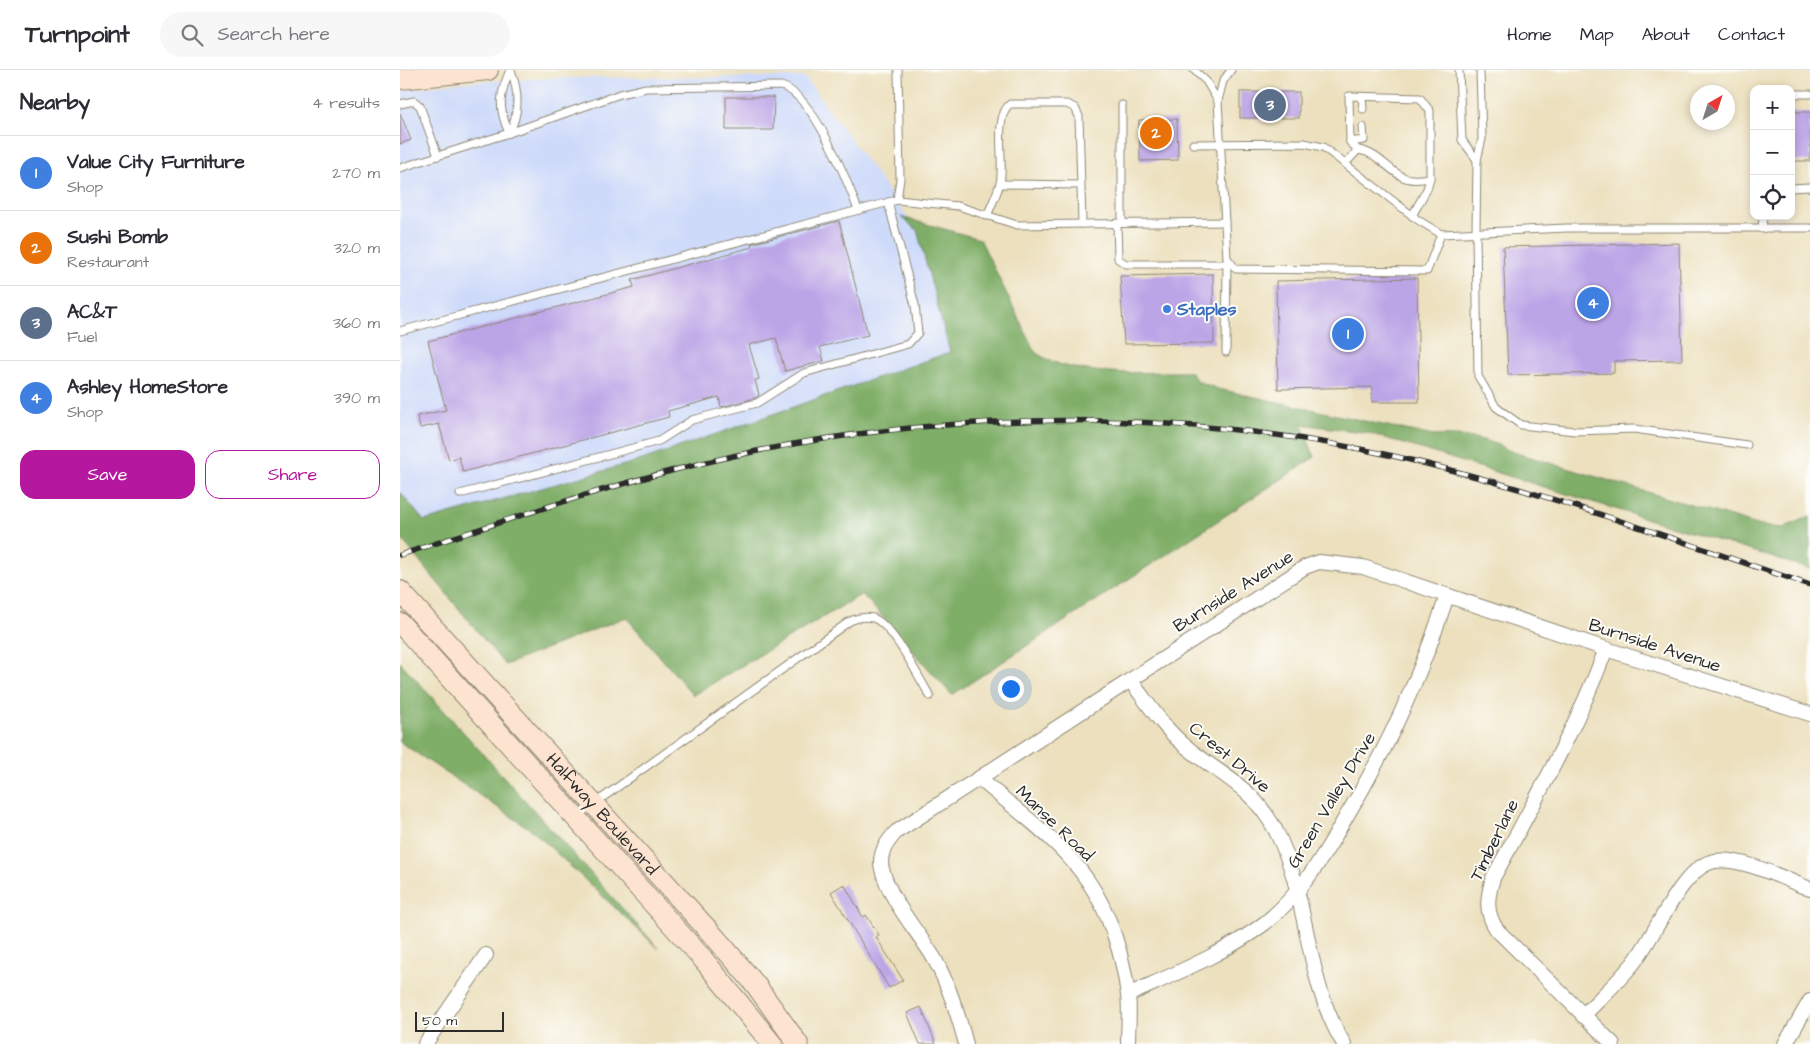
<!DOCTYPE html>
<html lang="en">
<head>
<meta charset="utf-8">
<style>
  :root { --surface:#fff; --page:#f7f7f7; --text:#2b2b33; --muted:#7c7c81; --line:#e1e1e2; --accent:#b5179e }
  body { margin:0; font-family:"Architects Daughter",sans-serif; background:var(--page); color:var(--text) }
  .controls { position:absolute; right:15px; top:15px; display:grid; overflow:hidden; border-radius:10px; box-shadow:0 2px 8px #0003 }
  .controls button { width:45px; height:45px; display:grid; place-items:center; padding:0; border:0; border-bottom:1px solid var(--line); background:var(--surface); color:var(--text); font:25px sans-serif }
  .compass { position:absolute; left:1290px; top:15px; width:45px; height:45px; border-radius:50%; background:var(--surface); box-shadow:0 2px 8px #0003; rotate:39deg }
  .scale { position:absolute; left:15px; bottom:12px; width:89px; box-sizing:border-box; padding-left:5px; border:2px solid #2b2b2b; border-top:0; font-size:14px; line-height:18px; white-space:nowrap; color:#2b2b2b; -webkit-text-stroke:4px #fdfcf7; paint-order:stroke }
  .you { position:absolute; left:610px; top:618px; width:18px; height:18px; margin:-12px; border:4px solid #fff; border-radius:50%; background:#1a73e8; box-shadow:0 0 0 8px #1a73e833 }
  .badge { display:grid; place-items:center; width:32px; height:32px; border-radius:50%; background:var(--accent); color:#fff; font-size:16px; font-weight:700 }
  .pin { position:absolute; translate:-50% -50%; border:2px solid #fff; box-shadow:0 1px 5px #0006 }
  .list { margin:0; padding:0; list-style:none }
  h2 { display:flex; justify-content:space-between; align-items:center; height:65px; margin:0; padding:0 20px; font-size:21px }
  h2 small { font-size:16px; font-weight:400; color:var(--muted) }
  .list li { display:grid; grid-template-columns:32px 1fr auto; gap:15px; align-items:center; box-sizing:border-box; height:75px; padding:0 20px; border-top:1px solid var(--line) }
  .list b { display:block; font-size:19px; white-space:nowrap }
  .list p { margin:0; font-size:16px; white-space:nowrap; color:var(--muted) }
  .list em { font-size:16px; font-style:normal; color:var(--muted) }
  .actions { display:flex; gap:10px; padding:15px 20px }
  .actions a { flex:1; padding:11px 0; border:1px solid var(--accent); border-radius:15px; text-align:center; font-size:18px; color:var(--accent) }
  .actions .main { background:var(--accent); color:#fff }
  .icon { flex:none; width:28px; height:28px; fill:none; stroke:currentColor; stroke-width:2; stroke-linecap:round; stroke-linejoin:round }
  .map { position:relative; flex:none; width:1410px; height:974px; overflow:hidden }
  header { display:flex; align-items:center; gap:30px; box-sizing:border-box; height:70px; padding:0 25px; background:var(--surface); border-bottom:1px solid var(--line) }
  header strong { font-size:24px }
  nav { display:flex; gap:28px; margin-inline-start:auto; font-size:18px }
  .search { width:350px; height:45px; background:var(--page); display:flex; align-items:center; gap:12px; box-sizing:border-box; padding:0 18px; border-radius:28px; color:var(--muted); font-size:19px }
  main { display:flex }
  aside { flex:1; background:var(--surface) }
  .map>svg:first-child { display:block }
  .built { fill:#cedafa }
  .forest { fill:#7fae68; stroke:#556c4a }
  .building { fill:#bca5e7 }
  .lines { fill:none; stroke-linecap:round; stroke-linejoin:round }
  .lane-casing { stroke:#8c8674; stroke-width:9 }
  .street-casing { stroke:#8c8674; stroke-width:16 }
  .secondary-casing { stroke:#8c8674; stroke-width:22 }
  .lane { stroke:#fff; stroke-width:7 }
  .street { stroke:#fff; stroke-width:14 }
  .secondary { stroke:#fde4d0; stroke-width:20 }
  .rail-casing { stroke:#2b2b2b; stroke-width:5.5 }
  .rail { stroke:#fdfcf7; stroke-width:4; stroke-dasharray:11; stroke-linecap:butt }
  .shop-dot { fill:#3f7fe0; stroke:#fdfcf7; stroke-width:2 }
  .labels { text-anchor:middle; stroke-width:4; stroke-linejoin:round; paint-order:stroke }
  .shop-label { font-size:18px; font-weight:bold; fill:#366cbe; stroke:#fdfcf7; text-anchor:start }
  .street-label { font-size:18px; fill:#2b2b2b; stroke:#fdfcf7 }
</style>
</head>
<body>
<header>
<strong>Turnpoint</strong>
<div class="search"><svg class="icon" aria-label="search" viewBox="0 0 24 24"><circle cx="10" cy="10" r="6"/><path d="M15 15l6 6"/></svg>Search here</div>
<nav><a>Home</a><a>Map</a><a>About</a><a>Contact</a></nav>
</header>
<main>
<aside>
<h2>Nearby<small>4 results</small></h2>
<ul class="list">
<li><span class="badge" style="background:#3f7fe0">1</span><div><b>Value City Furniture</b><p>Shop</p></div><em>270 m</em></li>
<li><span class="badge" style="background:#e8710a">2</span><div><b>Sushi Bomb</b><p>Restaurant</p></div><em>320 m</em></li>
<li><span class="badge" style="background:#5c6f8a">3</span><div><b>AC&amp;T</b><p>Fuel</p></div><em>360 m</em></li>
<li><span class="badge" style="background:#3f7fe0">4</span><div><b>Ashley HomeStore</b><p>Shop</p></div><em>390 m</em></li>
</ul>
<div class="actions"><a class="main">Save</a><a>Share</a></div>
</aside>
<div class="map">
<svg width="1410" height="974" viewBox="0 0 1410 974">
  <rect width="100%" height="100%" fill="#fdfcf7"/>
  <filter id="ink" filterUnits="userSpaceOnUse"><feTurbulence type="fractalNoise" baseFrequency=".02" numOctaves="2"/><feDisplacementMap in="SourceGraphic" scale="10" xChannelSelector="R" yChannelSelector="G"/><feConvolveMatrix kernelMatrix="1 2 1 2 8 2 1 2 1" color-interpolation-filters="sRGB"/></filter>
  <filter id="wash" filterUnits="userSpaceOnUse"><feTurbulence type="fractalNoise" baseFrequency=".0096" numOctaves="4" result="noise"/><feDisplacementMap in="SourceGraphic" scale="20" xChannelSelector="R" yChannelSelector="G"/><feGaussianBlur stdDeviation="1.12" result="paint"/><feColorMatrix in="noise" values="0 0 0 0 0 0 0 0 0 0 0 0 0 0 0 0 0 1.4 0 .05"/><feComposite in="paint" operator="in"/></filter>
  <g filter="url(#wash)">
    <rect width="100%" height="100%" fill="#ece0be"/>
    <path class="built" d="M405,7l112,153 33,122 -308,108 -218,61 -24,-29v-401l55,-8 94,-5z"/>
    <g class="forest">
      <path d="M501,147l79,22 55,113c38,28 110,19 156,20l6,9 21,8 215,47c28,-1 53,1 77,15l251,75 22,2 27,-12v53l-441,-136 -68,-9 14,33 -363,238 -90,-101 -169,101 -67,-78 -121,48 -105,-128v-45l24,29 218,-61 308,-108 -33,-122z"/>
      <path d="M0,592l259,287 -126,-118 -133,-89z"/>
    </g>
    <g id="blocks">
      <g class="building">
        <rect x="840" y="22" width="59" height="26"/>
        <path d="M326,27h48l-1,33h-47z"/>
        <rect x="1391" y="42" width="19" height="49"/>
        <path d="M0,43l11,27 -11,4z"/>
        <path d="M777,49l1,41 -38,1 -1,-41z"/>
        <path d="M439,151l29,114 -48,12 4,14 -39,10 -9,-33 -27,7 10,34 -4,1 4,15 -4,3 -34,9 -2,-10 -51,14 1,6 -206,55 -4,-15 -10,3 -10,-36 -19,4 -3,-12 29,-6 -18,-69 206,-54 -2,-7 120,-33 -1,-3z"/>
        <path d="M1279,173l3,117 -68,1v12l-106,2 -5,-128z"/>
        <path d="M813,204l1,69 -90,1 -4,-68z"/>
        <path d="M1017,208l2,124h-47v-15l-94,2 -2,-108z"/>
        <path d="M444,814l19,33 3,-2 13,20 -3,2 27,43 -14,8 -58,-96z"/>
        <path d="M521,937l15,37h-16l-13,-31z"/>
      </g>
    </g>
  </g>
  <g filter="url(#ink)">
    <use href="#blocks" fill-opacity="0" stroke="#8c8674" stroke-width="1"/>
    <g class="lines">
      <g class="lane-casing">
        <g id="lane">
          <path d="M794,0l12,11 12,20"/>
          <path d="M831,0l-8,11 -5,20 9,157 9,11 191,2 14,-37"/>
          <path d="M1059,0l3,70 15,20"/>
          <path d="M1080,0l2,69 -5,21 -1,71 2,145 18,31 25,18 54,6 59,-2 113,16"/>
          <path d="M1391,24h19"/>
          <path d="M962,27l1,12"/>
          <path d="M0,34l14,-3 6,5 18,50"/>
          <path d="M722,35v118"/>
          <path d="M109,63c-11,-25 -10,-38 1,-63"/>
          <path d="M109,63c11,-20 10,-41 2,-63"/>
          <path d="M950,72l14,-2 -1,-13"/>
          <path d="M793,74l111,-1 19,4 95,73 23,14 126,-6h243"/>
          <path d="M958,80c19,2 29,19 45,27 8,4 18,2 27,1"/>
          <path d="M946,93l12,-13 -8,-8 -1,-46 71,2 10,13v67l-3,11 -15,27"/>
          <path d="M0,98l109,-35 111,-39 26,-6 135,-2c32,8 66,94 77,124"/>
          <path d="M600,114l81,1"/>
          <path d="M1391,118l19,-1"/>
          <path d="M497,130l3,-21 -2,-109"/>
          <path d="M587,146c4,-10 10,-22 13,-33 5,-21 -7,-66 10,-79h57l8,4 4,8 3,108"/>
          <path d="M717,153l1,36 8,5h101"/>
          <path d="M1362,159l1,-13"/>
          <path d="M0,261l497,-131 61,6 59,19 208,-3"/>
          <path d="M826,282l1,-91"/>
          <path d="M60,424l199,-53 33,-21 65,-17 47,-30 104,-29 10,-11 -3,-28 -27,-103"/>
          <path d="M177,746l273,-195c8,-3 14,-5 23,-3 19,6 46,60 57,78"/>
        </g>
      </g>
      <g class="street-casing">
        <g id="street">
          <path d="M1206,579c-30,80 -72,154 -113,229 -6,20 -8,34 4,52l116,114"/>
          <path d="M730,610c17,22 32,46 53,64 38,33 67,39 93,87 34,67 28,149 68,213"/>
          <path d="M580,709c36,31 81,62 108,102 22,32 35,75 40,114 2,16 0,33 0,49"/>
          <path d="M728,925c46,-21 96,-41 137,-72 34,-27 57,-64 78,-101 44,-72 78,-147 104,-226"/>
          <path d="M1183,946c16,-17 33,-32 48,-50 23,-26 50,-100 84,-105 28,-4 69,18 95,28"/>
          <path d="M25,974l61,-89"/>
          <path d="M566,974c-8,-29 -17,-59 -32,-86 -17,-28 -44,-57 -52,-89 -4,-15 5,-27 14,-37l409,-265 14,-5 44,5 243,82 204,65"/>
          <path d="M1385,974l25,-43"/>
        </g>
      </g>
      <g class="secondary-casing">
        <g id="secondary">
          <path d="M0,9l88,-9"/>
          <path id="s1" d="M0,521l320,352 35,41 43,60"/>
          <path d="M0,553l303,336 69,85"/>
        </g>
      </g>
      <use href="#lane" class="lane"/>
      <use href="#street" class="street"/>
      <use href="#secondary" class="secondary"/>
      <g class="rail-casing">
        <path id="rail" d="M0,485c99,-32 198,-67 299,-91 224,-55 469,-58 694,-8 142,32 279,83 417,129"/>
      </g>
      <use href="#rail" class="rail"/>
    </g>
  </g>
  <circle class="shop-dot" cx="767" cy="239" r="5"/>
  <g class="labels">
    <g class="shop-label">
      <text x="777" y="245">Staples</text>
    </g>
    <g class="street-label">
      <text transform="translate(833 521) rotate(-32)" y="6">Burnside Avenue</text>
      <text transform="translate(1255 575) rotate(18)" y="6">Burnside Avenue</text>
      <text transform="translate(830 687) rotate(40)" y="6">Crest Drive</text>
      <text transform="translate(931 730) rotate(-59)" y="6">Green Valley Drive</text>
      <text dy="6" stroke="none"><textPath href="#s1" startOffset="301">Halfway Boulevard</textPath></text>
      <text transform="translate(655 753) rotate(44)" y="6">Manse Road</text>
      <text transform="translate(1094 770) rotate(-64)" y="6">Timberlane</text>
    </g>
  </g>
</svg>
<div class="controls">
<button>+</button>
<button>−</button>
<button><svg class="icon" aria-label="locate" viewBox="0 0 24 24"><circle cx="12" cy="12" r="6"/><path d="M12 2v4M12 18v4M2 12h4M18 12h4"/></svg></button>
</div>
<svg class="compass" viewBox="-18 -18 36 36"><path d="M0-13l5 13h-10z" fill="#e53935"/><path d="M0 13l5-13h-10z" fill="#7c7c81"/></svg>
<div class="scale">50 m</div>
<div class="you"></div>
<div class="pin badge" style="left:948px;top:264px;background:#3f7fe0">1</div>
<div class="pin badge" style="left:756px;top:63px;background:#e8710a">2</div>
<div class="pin badge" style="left:870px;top:35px;background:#5c6f8a">3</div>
<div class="pin badge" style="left:1193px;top:233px;background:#3f7fe0">4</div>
</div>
</main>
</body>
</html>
